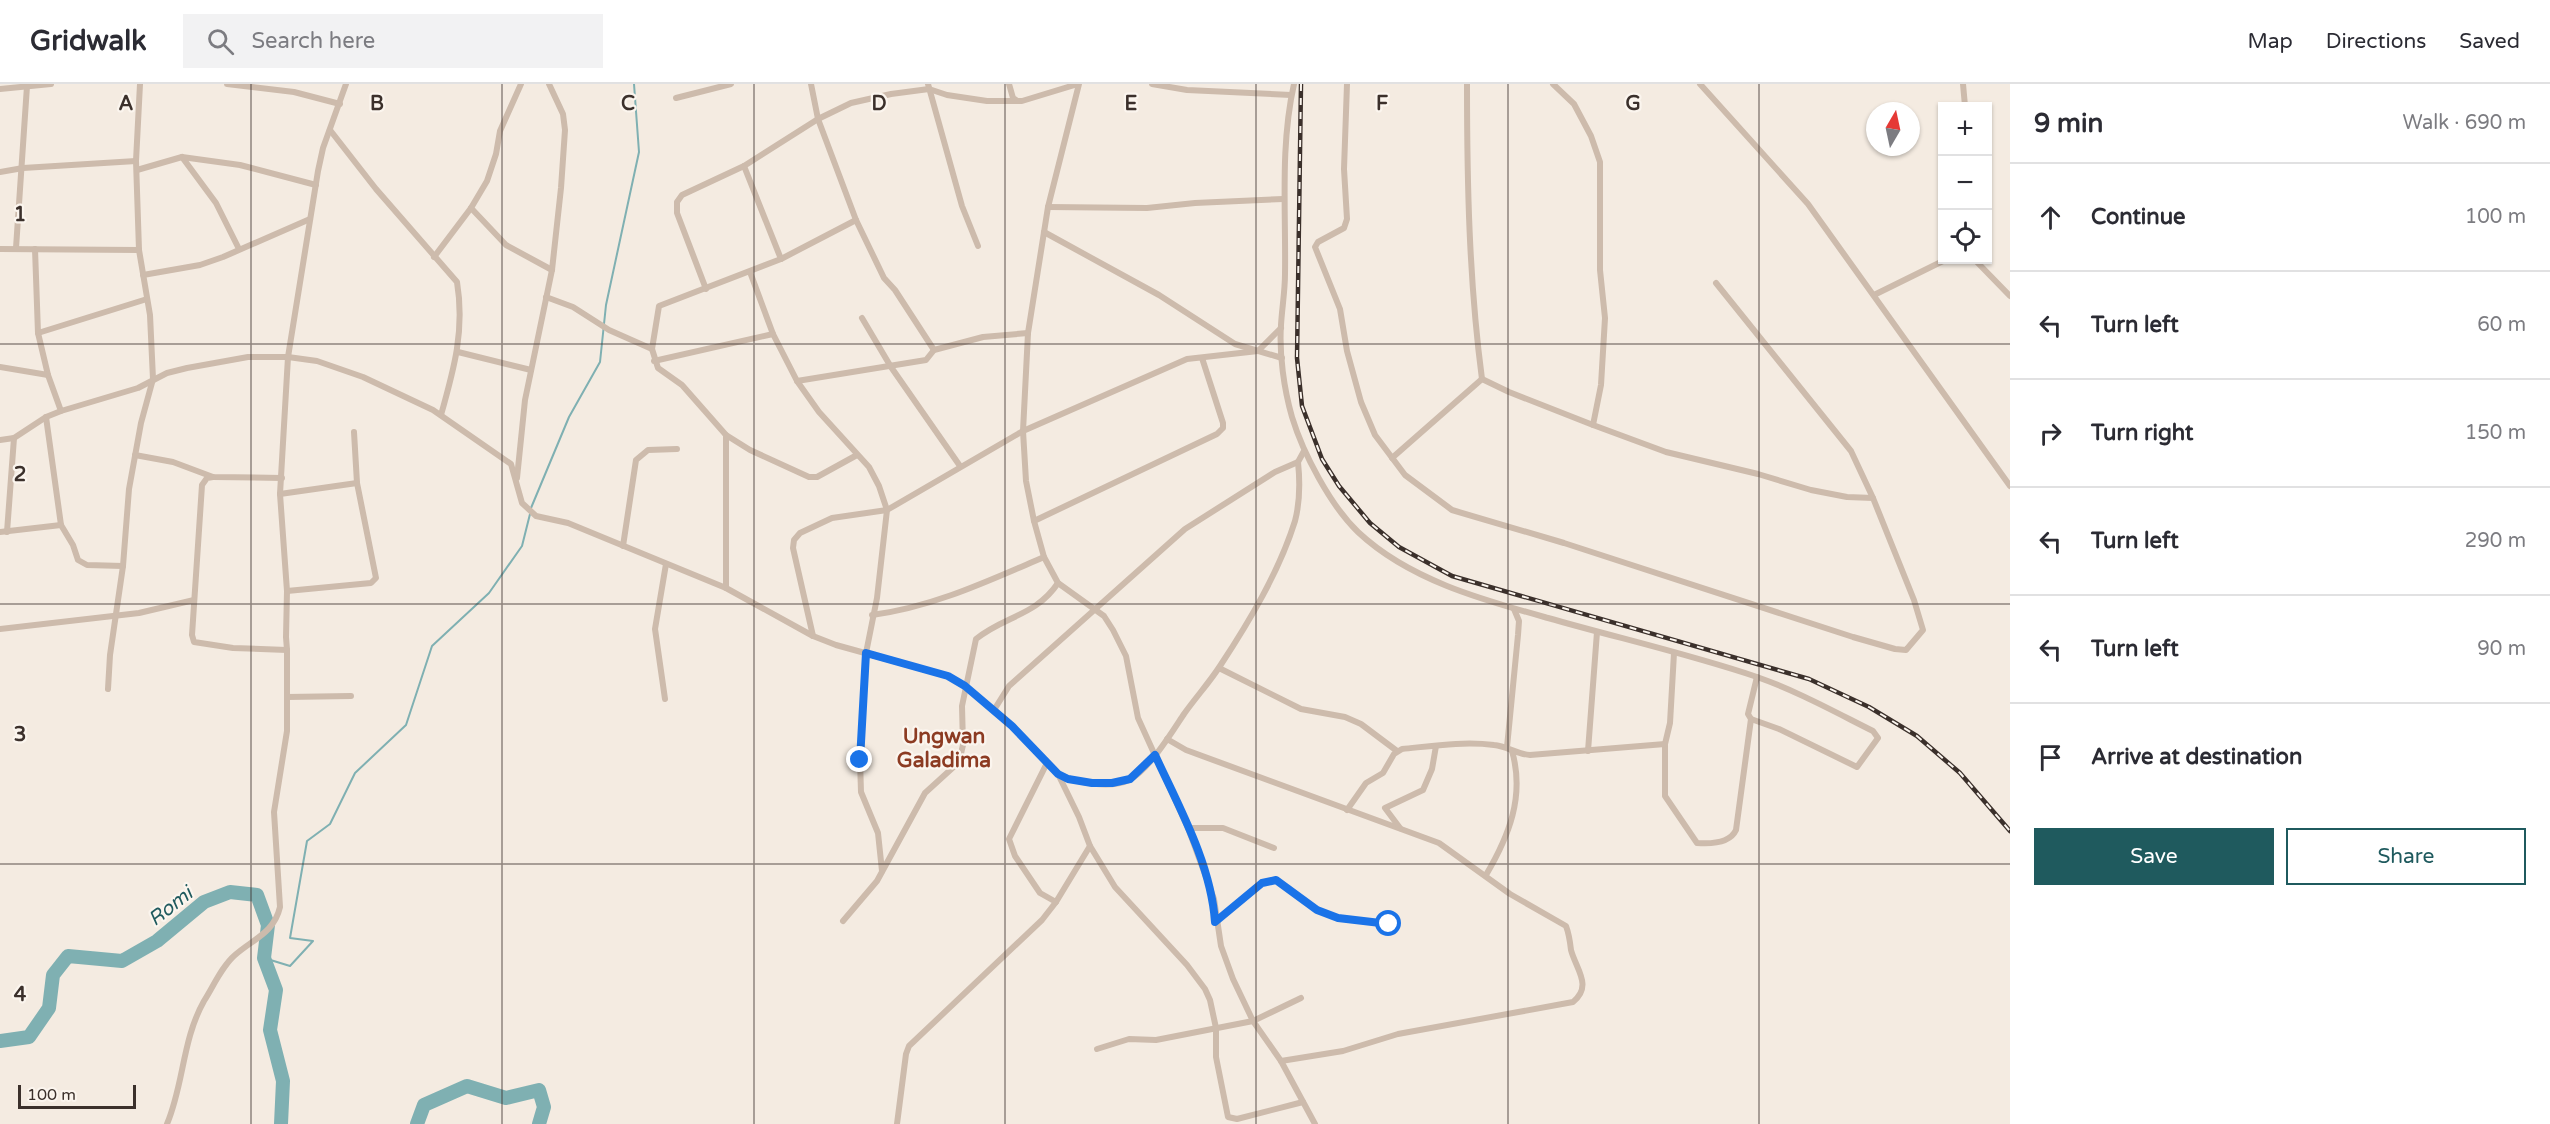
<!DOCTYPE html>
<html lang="en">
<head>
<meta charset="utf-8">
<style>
  :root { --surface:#fff; --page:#f2f2f3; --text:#2b2b33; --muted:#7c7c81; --line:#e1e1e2; --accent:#1f5a5e }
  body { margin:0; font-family:"Varela Round",sans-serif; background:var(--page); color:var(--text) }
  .controls { position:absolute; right:18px; top:18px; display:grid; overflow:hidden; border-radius:0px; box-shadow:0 2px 4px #0004 }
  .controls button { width:54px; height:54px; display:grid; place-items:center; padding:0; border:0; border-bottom:2px solid var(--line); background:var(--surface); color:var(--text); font:30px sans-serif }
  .compass { position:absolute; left:1866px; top:18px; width:54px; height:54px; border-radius:50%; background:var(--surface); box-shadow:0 2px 4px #0004; rotate:9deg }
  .scale { position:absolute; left:18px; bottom:15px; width:118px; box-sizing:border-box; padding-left:6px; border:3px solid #3b302b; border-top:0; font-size:16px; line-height:21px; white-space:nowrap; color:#3b302b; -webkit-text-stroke:4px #fbf5ee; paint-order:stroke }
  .stop { position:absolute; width:18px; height:18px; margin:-14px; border:4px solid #1a73e8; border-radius:50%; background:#fff }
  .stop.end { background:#1a73e8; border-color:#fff; box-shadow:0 2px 6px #0008 }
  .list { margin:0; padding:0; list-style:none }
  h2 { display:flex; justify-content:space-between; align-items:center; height:78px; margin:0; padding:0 24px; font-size:26px }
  h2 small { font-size:20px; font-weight:400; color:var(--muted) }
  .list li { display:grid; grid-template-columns:39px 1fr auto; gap:18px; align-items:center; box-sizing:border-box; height:108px; padding:0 24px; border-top:2px solid var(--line) }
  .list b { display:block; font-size:22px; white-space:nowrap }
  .list em { font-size:20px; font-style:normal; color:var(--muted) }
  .actions { display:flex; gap:12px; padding:18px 24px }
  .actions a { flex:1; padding:14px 0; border:2px solid var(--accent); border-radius:0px; text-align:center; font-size:21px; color:var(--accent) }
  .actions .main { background:var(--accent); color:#fff }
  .icon { flex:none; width:33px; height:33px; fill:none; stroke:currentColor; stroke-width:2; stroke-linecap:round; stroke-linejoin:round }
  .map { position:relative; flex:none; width:2010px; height:1040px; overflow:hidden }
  header { display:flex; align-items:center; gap:36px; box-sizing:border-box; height:84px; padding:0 30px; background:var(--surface); border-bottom:2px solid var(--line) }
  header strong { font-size:28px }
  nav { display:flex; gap:33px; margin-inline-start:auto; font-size:21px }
  .search { width:420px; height:54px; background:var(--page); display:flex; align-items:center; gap:15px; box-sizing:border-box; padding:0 21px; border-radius:0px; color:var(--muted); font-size:22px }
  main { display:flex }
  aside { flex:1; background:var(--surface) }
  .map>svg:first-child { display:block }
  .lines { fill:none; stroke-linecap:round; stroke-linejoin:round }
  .stream { stroke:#7fb0b2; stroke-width:2 }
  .river { stroke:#7fb0b2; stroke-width:14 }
  .street { stroke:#cdbbac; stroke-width:6 }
  .rail-casing { stroke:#3b302b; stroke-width:4.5 }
  .rail { stroke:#fbf5ee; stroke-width:2; stroke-dasharray:7; stroke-linecap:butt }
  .route { stroke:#1a73e8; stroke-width:8 }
  .grid { fill:none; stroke:#3b302b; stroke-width:1.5; stroke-opacity:0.55 }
  .labels { text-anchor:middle; stroke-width:4.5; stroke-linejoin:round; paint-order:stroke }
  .water-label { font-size:20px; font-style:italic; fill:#1f5a5e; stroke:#fbf5ee }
  .quarter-label { font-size:21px; font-weight:bold; fill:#8c3b22; stroke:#fbf5ee }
  .grid-label { font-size:20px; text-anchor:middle; font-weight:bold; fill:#3b302b; stroke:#fbf5ee; stroke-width:4.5; stroke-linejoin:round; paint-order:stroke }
</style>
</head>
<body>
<header>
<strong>Gridwalk</strong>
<div class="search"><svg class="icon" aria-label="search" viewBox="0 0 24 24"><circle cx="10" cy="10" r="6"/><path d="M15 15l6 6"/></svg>Search here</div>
<nav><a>Map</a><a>Directions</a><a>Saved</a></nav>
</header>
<main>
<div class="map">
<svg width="2010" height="1040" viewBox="0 0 2010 1040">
  <rect width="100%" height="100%" fill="#f4ebe1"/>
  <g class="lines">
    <g class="stream">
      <path d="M531,424l38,-91 31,-55 6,-57 33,-153 -5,-68"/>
      <path d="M264,874l26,8 23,-25 -23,-3 17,-97 23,-17 25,-51 51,-48 26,-79 57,-53 33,-47 8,-32"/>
    </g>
    <g class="river">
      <path d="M0,957l29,-4 20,-29 4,-33 15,-19 54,5 35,-20 47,-39 26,-10 27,3 11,30 -4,33 12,32 -6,40 13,51 -2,43"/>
      <path d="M417,1040l7,-19 43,-19 39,12 33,-8 5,17 -5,17"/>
    </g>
    <g class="street">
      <path d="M227,0l67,8 46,12"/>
      <path d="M811,0l7,35 38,101 28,58 11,12 39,60"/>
      <path d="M928,0l34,122 16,40"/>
      <path d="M1009,0l4,14 3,2"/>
      <path d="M1079,0l-31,123 -20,126 -5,98 3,50 8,40 10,36 14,26 46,33 9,14 13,26 12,62 50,110 26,71 7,47 12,33 20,42 28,40 34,63"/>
      <path d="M1152,0l35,6 104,5"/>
      <path d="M1294,0c-14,62 -8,126 -9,190 0,17 -3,34 -4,51 -2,29 3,64 11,92 11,36 38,88 66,115 51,48 125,68 190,86 70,20 141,36 209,59 40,14 78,35 116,54l5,7 -21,29 -78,-38 -28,-10"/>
      <path d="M1347,0l-3,85 3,50 -3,9 -26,14 -3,5 25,62 7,42 14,51 14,33 30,40 47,35 112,33 289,94 42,12 11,1 17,-20 -9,-30 -41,-102 -26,-1 -36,-7 -53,-16 -92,-22 -73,-27 8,-40 4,-67 -5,-48v-108l-9,-26 -17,-32 -21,-20"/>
      <path d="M1467,0c0,98 2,197 15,295"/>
      <path d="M1700,0l108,120 202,282"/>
      <path d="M1963,0l2,22"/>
      <path d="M0,5l51,-5"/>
      <path d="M676,14l55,-14"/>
      <path d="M330,46l46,59 81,93c8,48 -3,87 -16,133"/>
      <path d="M182,73l34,46 23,46"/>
      <path d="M744,82l37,93"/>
      <path d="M137,86l45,-13 58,8 76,20"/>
      <path d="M0,88l23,-4 113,-7"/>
      <path d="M1048,123l99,1 48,-5 88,-4"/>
      <path d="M471,124l35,37 46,25"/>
      <path d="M1044,148l115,63 76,49 47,14"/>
      <path d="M16,164l11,-162"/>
      <path d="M0,165l139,1"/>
      <path d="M35,165l3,84 10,42 13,36"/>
      <path d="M434,173l37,-49 16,-27 9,-27 4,-23 21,-47"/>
      <path d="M1975,176l35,36"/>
      <path d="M750,188l23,62 24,47 22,31 50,55 10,19 8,24 -10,88 -11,55 -6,107 1,32 17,41 4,38"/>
      <path d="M143,191l57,-10 23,-8 87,-38"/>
      <path d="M1716,199l135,168 22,47"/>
      <path d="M706,205l-29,-76v-11l5,-7 62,-29 74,-47 33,-16 40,-9 38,-5 18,6 40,6h35l56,-17"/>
      <path d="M1874,211l71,-35"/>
      <path d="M546,213l27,10 36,23 43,19"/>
      <path d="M862,234l29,49 69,99"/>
      <path d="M38,249l109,-34"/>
      <path d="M458,268l73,18"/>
      <path d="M654,277l119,-27"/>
      <path d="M0,283l48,8"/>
      <path d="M1482,295l27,13 84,33"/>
      <path d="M797,297l129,-21 8,-10 49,-13 45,-4"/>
      <path d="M46,333l15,108 12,20 5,15 9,5 36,1"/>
      <path d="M726,351l24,15 59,27h8l40,-22"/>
      <path d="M0,356l14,-2 32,-21 15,-6 77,-23 29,-15 20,-5 61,-11h40l29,4 46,16 70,33 78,54 11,39 14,13 32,7 158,65 87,48 23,9 112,31 17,10 47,40 46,48 21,43 11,29 -34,56 -14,18 -133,126 -3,8 -9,70"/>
      <path d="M135,371l38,7 40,15 69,1"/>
      <path d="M1392,374l90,-79"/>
      <path d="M213,393l-6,1 -5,7 -10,150 2,7 39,6 54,2"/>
      <path d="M517,394l8,-78 27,-130 9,-82 4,-58 -2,-16 -14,-30"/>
      <path d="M280,410l77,-11"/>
      <path d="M1034,437l183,-87 6,-6v-5l-21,-65"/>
      <path d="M0,448l61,-7"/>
      <path d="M7,448l7,-94"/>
      <path d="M623,462l13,-86 12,-10 29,-1"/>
      <path d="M726,504v-153l-44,-50 -24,-17 -6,-19 7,-43 122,-47 75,-39"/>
      <path d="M287,507l84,-8 5,-5 -19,-95 -3,-51"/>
      <path d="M872,531c61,-8 116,-34 172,-58"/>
      <path d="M0,545l139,-16 55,-13"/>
      <path d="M813,552l-20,-88 1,-8 6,-7 32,-15 55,-8 136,-79 164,-72 71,-8 23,-23"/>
      <path d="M1674,569l-4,70 -5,21v52l32,47c14,1 33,0 39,-13l15,-111 -3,-5 9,-37"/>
      <path d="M1219,584l82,41 44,8 16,7 36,27"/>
      <path d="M108,605l2,-34 13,-89 6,-77 12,-66 12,-44 -3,-64 -11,-65 -3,-89 4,-77"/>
      <path d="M287,613l64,-1"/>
      <path d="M665,615l-10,-70 11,-65"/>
      <path d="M994,626l15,-24 176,-157 90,-57 23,-10 6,-11"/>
      <path d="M1167,655l19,11 253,93 71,51 56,32c3,8 4,15 5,24 5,19 22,36 2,52l-175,32 -55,17 -62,10"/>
      <path d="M1507,663l11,-112 1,-14 -5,-12"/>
      <path d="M1588,667l9,-119"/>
      <path d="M1047,679l-38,76 6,17 25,37 16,9"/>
      <path d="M1058,690c19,9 52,15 71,6 20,-10 43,-48 55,-66 12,-17 25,-31 36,-48 29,-44 59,-94 75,-145 5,-19 5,-40 3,-59"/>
      <path d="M1347,726l19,-27 17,-10 11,-19 8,-5c30,-3 62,-8 92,-4 13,1 22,9 36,10l135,-11"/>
      <path d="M1188,744h35l51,20"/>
      <path d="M1400,744l-15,-20 38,-18 9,-21 4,-23"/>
      <path d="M1090,762l25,41 72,78 18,24 5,11 6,28v29l12,60 9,2 66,-17"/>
      <path d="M1486,791c23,-39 39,-79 26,-124"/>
      <path d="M843,837l34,-40 48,-88 34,-31 4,-17 -1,-39 14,-67c28,-23 60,-23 82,-56"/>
      <path d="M1215,838l47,-39 14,-3 41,30 21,8 51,6"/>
      <path d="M1097,965l32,-10 27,1 97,-19 48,-23"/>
      <path d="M167,1040c17,-40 15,-84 37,-123 9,-14 18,-35 31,-46 18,-16 39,-22 45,-48l-6,-95 13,-81v-81l-1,-13 1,-46 -7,-97 8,-137 30,-186 5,-23 23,-64"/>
    </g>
    <g class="rail-casing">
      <path id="rail" d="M1301,0l-4,274 5,48 20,53 17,27 31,37 29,24 53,29 357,103 60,28 48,29 43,37 50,58"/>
    </g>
    <use href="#rail" class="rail"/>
  </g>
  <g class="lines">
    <path class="route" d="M860,676l6,-107 82,23 17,10 47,40 46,48 10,5 24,4h20l18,-4 25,-24c24,52 56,109 60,167l47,-39 14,-3 41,30 21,8 51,6"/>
  </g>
  <path class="grid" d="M251,0v1040M502,0v1040M754,0v1040M1005,0v1040M1256,0v1040M1508,0v1040M1759,0v1040M0,260h2010M0,520h2010M0,780h2010"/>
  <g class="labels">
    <g class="water-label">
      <text transform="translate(170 822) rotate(-38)" y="7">Romi</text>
    </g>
    <g class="quarter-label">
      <text x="944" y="659">Ungwan<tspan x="944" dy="24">Galadima</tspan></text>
    </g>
  </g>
  <g class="grid-label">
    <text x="126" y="26">A</text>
    <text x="377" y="26">B</text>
    <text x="628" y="26">C</text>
    <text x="879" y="26">D</text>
    <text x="1131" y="26">E</text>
    <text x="1382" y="26">F</text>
    <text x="1633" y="26">G</text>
    <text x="20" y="137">1</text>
    <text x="20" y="397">2</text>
    <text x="20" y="657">3</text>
    <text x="20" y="917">4</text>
  </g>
</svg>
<div class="controls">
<button>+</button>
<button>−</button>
<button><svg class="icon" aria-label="locate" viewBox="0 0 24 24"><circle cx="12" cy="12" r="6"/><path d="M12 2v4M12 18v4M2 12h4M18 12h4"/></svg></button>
</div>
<svg class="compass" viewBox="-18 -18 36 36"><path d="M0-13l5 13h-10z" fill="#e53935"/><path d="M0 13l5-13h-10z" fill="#7c7c81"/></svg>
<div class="scale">100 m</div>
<div class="stop" style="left:1389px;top:840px"></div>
<div class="stop end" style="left:860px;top:676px"></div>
</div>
<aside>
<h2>9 min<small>Walk · 690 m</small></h2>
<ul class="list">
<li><svg class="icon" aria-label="ahead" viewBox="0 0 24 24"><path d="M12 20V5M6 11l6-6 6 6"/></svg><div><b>Continue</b></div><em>100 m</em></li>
<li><svg class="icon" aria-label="left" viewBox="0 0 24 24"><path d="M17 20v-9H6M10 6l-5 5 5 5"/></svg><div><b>Turn left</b></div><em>60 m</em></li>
<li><svg class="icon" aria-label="right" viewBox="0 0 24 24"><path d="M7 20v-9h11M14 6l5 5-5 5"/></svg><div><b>Turn right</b></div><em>150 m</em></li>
<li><svg class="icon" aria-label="left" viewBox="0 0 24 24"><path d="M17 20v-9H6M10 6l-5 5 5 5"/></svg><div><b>Turn left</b></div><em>290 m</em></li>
<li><svg class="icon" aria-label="left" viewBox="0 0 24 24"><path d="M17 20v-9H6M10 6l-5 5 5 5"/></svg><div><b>Turn left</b></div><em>90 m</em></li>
<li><svg class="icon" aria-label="arrive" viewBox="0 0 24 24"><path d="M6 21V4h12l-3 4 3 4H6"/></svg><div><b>Arrive at destination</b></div></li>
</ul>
<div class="actions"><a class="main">Save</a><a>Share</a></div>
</aside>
</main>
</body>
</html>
